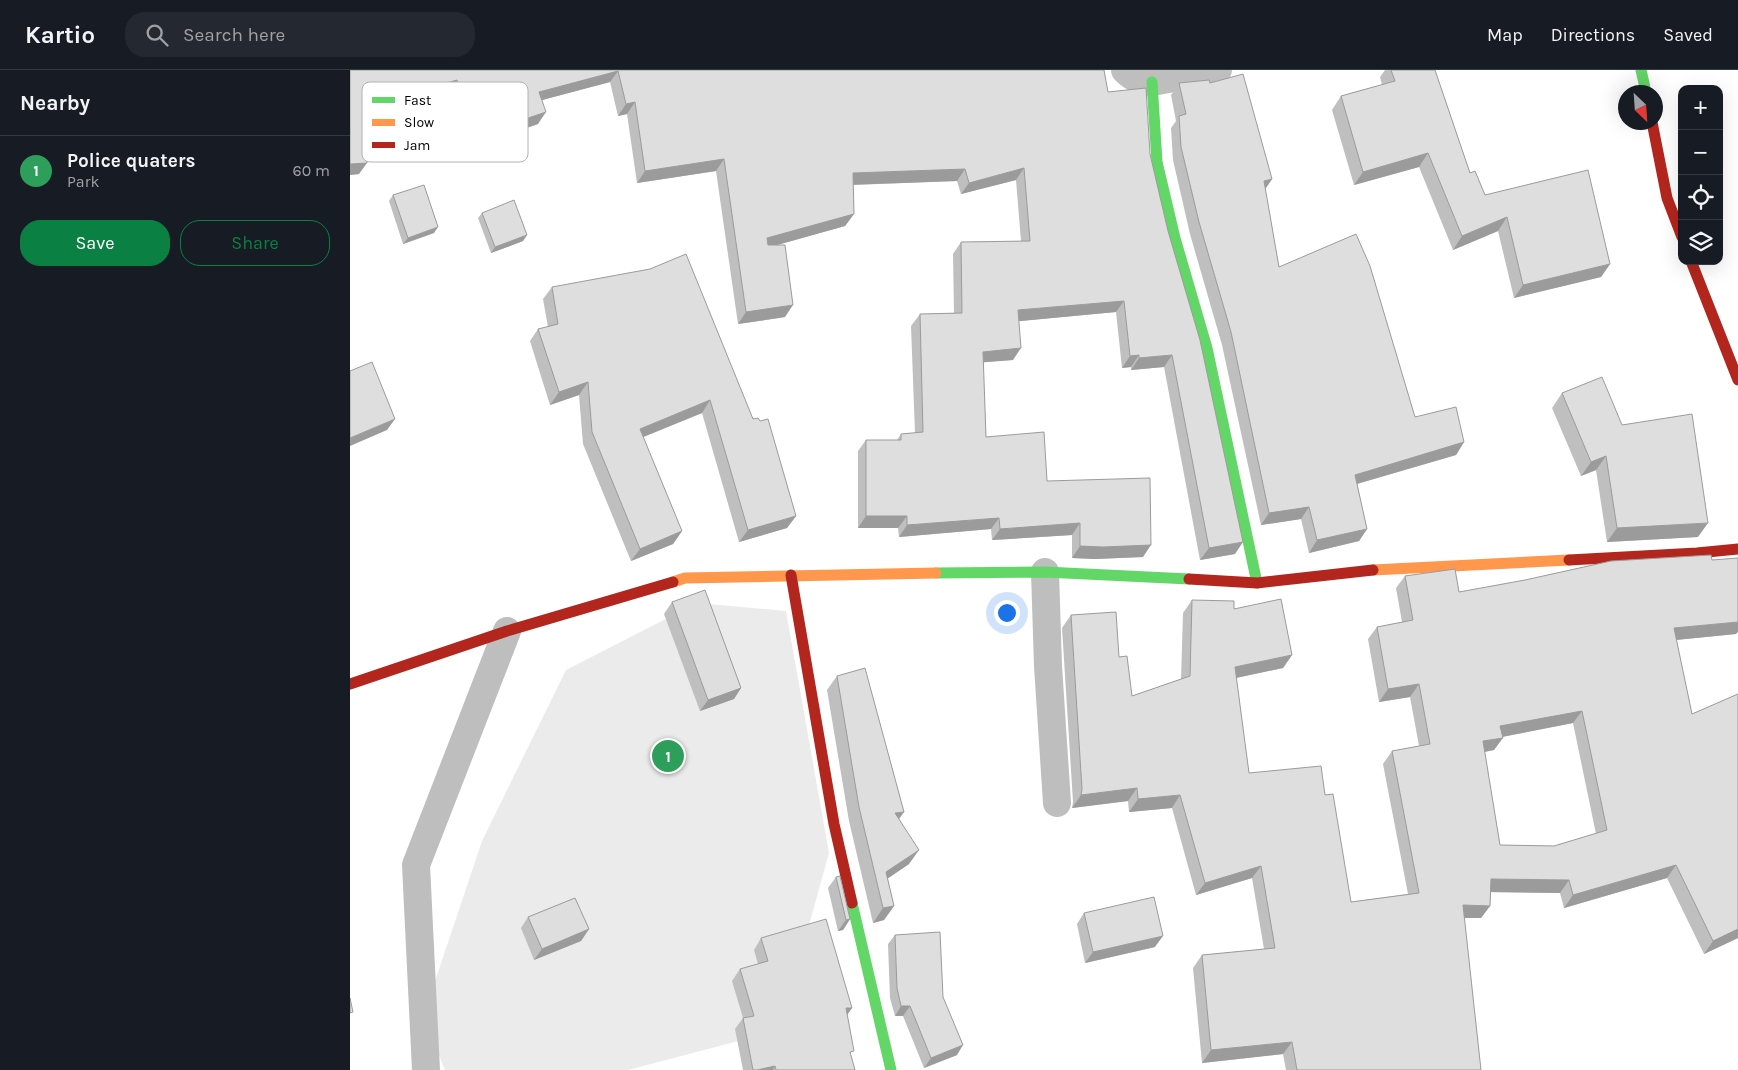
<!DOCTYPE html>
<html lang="en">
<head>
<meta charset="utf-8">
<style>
  :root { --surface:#171b24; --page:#242831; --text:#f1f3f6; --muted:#9ea1a6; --line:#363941; --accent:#0b8043 }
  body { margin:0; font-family:Karla,sans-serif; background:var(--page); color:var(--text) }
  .controls { position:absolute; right:15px; top:15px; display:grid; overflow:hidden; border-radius:10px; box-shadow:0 5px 20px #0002 }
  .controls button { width:45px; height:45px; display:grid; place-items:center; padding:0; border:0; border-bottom:1px solid var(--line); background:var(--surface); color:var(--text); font:25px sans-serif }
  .compass { position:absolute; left:1268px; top:15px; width:45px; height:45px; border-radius:50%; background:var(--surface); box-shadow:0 5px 20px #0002; rotate:155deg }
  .you { position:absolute; left:656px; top:542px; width:18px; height:18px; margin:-12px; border:4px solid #fff; border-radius:50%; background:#1a73e8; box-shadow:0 0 0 8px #1a73e833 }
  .badge { display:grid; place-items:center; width:32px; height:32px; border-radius:50%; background:var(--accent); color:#fff; font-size:16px; font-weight:700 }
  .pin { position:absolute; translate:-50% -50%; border:2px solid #fff; box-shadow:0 1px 5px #0006 }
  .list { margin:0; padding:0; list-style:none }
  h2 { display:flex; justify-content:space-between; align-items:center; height:65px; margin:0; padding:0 20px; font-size:21px }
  h2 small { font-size:16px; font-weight:400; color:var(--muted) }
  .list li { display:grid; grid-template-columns:32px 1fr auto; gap:15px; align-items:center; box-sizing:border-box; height:70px; padding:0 20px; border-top:1px solid var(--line) }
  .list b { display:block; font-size:19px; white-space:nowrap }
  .list p { margin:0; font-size:16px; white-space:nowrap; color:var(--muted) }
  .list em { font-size:16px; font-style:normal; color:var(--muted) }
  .actions { display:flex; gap:10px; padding:15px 20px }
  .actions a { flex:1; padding:11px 0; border:1px solid var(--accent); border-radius:20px; text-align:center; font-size:18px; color:var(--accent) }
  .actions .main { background:var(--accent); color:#fff }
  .icon { flex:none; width:28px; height:28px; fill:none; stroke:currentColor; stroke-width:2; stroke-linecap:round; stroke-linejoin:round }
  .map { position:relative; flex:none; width:1388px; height:1000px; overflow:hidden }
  header { display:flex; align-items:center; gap:30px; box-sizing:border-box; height:70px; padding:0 25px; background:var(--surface); border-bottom:1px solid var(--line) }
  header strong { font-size:24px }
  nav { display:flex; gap:28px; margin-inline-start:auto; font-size:18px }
  .search { width:350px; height:45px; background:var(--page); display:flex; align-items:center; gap:12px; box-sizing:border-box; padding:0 18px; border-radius:20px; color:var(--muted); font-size:19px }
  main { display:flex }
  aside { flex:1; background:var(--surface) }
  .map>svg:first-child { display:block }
  .green { fill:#ebebeb }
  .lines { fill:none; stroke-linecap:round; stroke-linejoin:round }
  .street { stroke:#bebebe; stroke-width:28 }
  .fast { stroke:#63d668; stroke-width:11 }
  .slow { stroke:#ff974d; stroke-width:11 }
  .jam { stroke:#b3261e; stroke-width:11 }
  .wall { fill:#bfbfbf; fill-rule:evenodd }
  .shaded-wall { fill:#9b9b9b }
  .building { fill:#dedede; stroke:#9b9b9b; fill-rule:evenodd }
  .key { fill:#fff; stroke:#b2b2b2; stroke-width:1 }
  .key-label { font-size:14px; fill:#000 }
</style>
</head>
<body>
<header>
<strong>Kartio</strong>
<div class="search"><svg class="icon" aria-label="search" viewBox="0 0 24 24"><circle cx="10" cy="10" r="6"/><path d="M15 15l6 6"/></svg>Search here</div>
<nav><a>Map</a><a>Directions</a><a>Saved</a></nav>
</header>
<main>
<aside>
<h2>Nearby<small></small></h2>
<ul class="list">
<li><span class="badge" style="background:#2e9e5b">1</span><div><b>Police quaters</b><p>Park</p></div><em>60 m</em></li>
</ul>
<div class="actions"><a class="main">Save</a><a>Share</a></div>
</aside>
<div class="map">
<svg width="1388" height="1000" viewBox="0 0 1388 1000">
  <rect width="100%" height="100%" fill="#fff"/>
  <path class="green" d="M347,533l89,8 43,242 -49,177 -152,40h-183l-22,-53 59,-176 84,-171z"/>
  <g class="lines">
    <g class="street">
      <path d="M775,0c7,7 17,12 27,12l66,-12"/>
      <path d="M695,502l3,94 9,137"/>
      <path d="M76,1000l-10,-205 91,-234"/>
    </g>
    <g class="fast">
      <path d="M1291,0l5,22"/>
      <path d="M802,12l5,80 18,76 32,110 50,235"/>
      <path d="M586,503l109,-1 144,7"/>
      <path d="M502,833l39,167"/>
    </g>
    <g class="slow">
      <path d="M1023,500l196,-10"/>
      <path d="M323,512l12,-4 251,-5"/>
    </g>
    <g class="jam">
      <path d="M1302,52l15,76 15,39"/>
      <path d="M1341,191l47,119"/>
      <path d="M1219,490l128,-7 41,-4"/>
      <path d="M441,505l43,249 18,79"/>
      <path d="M839,509l68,4 116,-13"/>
      <path d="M0,614l157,-53 166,-49"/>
    </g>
  </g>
  <g class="wall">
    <path d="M0,0h754l4,22 42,62 85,400 -35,6 -36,-193 -33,3v-3l-9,1 -6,-56 -97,9 -6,39 -30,2 3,75 61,44 96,76 -48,2 -23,-1v-23l-80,5 -1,-11 -92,8 -1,-9h-40v-77l8,-11h31l4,-6 14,-1 -4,-107 9,-12 34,-1 -1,-59 8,-12 60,-1 -5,-61 -55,14 -4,-13 -104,4 1,29 -9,12 -68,19 8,72 -47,7 -22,-153 -79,12 -10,-69 -9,2 -8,-34 -68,18 -4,24 -71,24 -18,-56 -85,24 -5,58 -9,1z"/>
    <path d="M1035,0h50l35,103 15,22 125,69 -9,13 -87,21 -16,-67 -45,19 -34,-83 -65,18 -22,-75 9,-14 41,-11 -2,-8z"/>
    <path d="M829,13h31l62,96 -7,10 14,78 136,150 49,25 -8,13 -99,29 10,45 -8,12 -50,12 -8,-34 -40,6 -39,-180 -32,-111 -17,-74 -2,-32 5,-7 -5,-26z"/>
    <path d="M43,125l41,38 -31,11 -14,-43z"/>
    <path d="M132,143l45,22 -4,6 -32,12 -13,-35z"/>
    <path d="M202,217l201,132 43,97 -9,12 -48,14 -37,-129 -59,24 39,94 -9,13 -42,17 -48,-117 -4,-49 -29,10 -20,-64 8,-12 10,-2 -5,-28z"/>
    <path d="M1212,323l60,32 76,112 -91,5 -11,-72 -15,6 -29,-68z"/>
    <path d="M1362,490l24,74 -60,6 16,74 46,-20v244l-34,16 -37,-76 -103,30 -4,-15 -69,-1 -1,14 -9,12h-17l17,152h-195l-3,-16 -81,9 -9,-95 9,-13 62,-6 -12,-71 -56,17 -24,-87 -43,4 -1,-11 -56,7 1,-6 -11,-174 9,-13 48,42 13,39 49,-17 2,-66 9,-13 42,9 58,46 -9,13 -47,10 13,95 76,22 26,107 57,-8 -25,-130 9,-13 27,-5 -9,-49 -31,5 -11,-63 9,-12 25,-5 -6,-34 9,-12 54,16zM1223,653l23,111 -42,12 -54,-1 -16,-93 10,-2 8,-13z"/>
    <path d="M322,532l69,86 -7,11 -34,12 -36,-97z"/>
    <path d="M487,606l62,142 10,46 -22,15 7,27 -10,14 -11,3 -24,-102 -22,-131z"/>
    <path d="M486,807l14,42 -7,11 -5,1 -10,-43z"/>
    <path d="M734,843l71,34 -70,16 -8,-39z"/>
    <path d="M178,847l61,12 -8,12 -47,19 -13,-32z"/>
    <path d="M545,865l48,62 14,58 -33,13 -21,-52h-8l-5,-18 -2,-54z"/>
    <path d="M411,868l91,70 -5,7 4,40 4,15h-112l-8,-41 8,-11 -11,-37 8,-12 18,-5 -4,-14z"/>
  </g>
  <g class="shaded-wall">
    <path d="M268,1l-8,11 -79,21 8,-11z"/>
    <path d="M107,10l-8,12 -94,27 8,-12z"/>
    <path d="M285,32l-8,12 -9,2 8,-12z"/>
    <path d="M196,42l-8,12 -71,24 8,-12z"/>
    <path d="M1078,83l-9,14 -65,18 9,-13z"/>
    <path d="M374,89l-8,12 -79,12 8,-12z"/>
    <path d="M17,93l-8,11 -9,1v-11z"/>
    <path d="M674,98l-8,12 -55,14 8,-11z"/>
    <path d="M615,99l-8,12 -112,4 8,-12z"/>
    <path d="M922,109l-8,12v-10z"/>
    <path d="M504,144l-9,12 -86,24 8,-12z"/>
    <path d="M1157,147l-9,14 -45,19 9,-14z"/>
    <path d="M88,157l-4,6 -31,11 5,-6z"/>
    <path d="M177,165l-4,6 -32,12 4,-6z"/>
    <path d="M1260,194l-9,13 -87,21 9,-13z"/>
    <path d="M774,231l-8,11 -106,10 8,-12z"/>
    <path d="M443,235l-8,12 -47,7 8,-12z"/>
    <path d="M671,278l-8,12 -38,3 8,-11z"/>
    <path d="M789,285l-8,12 -9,1 8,-12z"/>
    <path d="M822,285l-8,12 -33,3 8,-12z"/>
    <path d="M238,312l-9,13 -29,10 9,-13z"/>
    <path d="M360,330l-8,13 -71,29 9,-13z"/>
    <path d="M45,349l-8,11 -37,16v-8z"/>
    <path d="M1114,372l-8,13 -110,32 9,-12z"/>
    <path d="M1256,386l-10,14 -15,6 10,-14z"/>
    <path d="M959,437l-8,12 -40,6 8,-12z"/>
    <path d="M446,446l-9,12 -48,14 9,-12z"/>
    <path d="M516,446h41l-9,12h-40z"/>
    <path d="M649,448l-8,11 -92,8 8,-12z"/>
    <path d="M730,453l-8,12 -80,5 8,-11z"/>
    <path d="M1358,453l-10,14 -91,5 10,-14z"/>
    <path d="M1017,459l-8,12 -50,12 8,-13z"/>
    <path d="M332,461l-9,13 -42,17 9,-12z"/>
    <path d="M893,472l-8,12 -35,6 9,-12z"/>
    <path d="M801,475l-8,12 -48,2 -23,-1 8,-12z"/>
    <path d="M1388,552v10l-2,2 -71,7 9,-13z"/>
    <path d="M942,585l-9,13 -57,12 9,-13z"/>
    <path d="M1069,614l-9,13 -31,5 9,-13z"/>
    <path d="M391,618l-7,11 -34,12 8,-11z"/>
    <path d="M1232,641l-9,12 -82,16 9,-13z"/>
    <path d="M1153,668l-9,12 -20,4 9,-13z"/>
    <path d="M787,718l-9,13 -56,7 9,-13z"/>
    <path d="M830,725l-8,13 -43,4 9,-13z"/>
    <path d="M554,742l-10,14 1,-13z"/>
    <path d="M569,780l-10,14 -31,21 8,-13z"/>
    <path d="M1326,795l-9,13 -103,30 9,-13z"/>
    <path d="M911,796l-9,12 -56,17 9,-12z"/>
    <path d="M1141,809l78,1 -9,13 -78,-1z"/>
    <path d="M1113,835l27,1 -9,12h-27z"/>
    <path d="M544,836l-10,14 -11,3 10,-15z"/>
    <path d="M500,849l-7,11 -5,1 8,-11z"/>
    <path d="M239,859l-8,12 -47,19 8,-11z"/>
    <path d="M1388,859v9l-34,16 9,-13z"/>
    <path d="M813,866l-8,11 -70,16 8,-11z"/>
    <path d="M551,936h9l-7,10h-8z"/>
    <path d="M496,938h6l-8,11z"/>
    <path d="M942,972l-9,12 -81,9 9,-13z"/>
    <path d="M613,975l-6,10 -33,13 7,-10z"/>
    <path d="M425,996l-2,4h-16z"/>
  </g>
  <g class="building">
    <path d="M0,0h754l4,22 38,-4 4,66 18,77 32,109 43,202 -34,6 -37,-193 -33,3v-3l-9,1 -6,-55 -106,9 3,38 -38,4 3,85 58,-5 3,49 103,-3 1,67 -48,2 -23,-1v-23l-80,6 -1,-11 -92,7v-9h-41v-76h35v-6l22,-2 -3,-118 42,-1 -1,-71 69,-1 -6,-73 -55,15 -4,-14 -112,4 1,41 -87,24 1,7h17l8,60 -47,7 -22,-153 -79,12 -10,-69 -9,2 -8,-33 -79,21 7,20 -71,24 -18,-56 -94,27 4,56 -17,1z"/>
    <path d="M1041,0h44l35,103 5,-2 10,24 103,-25 22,94 -87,21 -16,-68 -45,19 -34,-83 -65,19 -22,-76 54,-15z"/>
    <path d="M893,4l29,105 -8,2 15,86 77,-33 14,32 45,151 41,-10 8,35 -109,33 12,54 -50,11 -8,-33 -40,6 -38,-181 -32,-110 -18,-75 -2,-31 7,-2 -7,-31 30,-3 1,3z"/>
    <path d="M74,115l14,42 -30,11 -15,-43z"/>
    <path d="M164,130l13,35 -32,12 -13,-34z"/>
    <path d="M336,184l67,165 5,-1 2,3 8,-2 28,97 -48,14 -38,-130 -70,29 42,102 -42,18 -48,-117 -4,-50 -29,10 -21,-63 20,-5 -6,-37 98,-18z"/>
    <path d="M22,292l23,57 -45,19v-67z"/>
    <path d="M1252,307l20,48 70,-11 16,109 -91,5 -11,-72 -15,6 -29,-69z"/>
    <path d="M1361,485l1,5 26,-2v64l-64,6 18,86 46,-20v235l-25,12 -37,-76 -103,30 -4,-15 -78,-1 -1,27 -27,-1 18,165h-184l-5,-28 -81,8 -9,-95 73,-7 -14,-82 -56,17 -25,-88 -42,4 -1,-11 -56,7 1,-6 -11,-174 45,-3 3,45 8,-1 5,40 58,-20 2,-76 42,1v8l47,-10 11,56 -57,12 14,106 72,-7 4,29 8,-1 18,108 68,-9 -27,-142 38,-7 -11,-60 -31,5 -11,-62 36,-7 -8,-44 50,-7 4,23 66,-12 86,-19zM1232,641l25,119 -53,16 -54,-1 -17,-104 20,-3 -3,-12z"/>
    <path d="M355,520l36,98 -33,12 -36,-98z"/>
    <path d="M515,598l39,144 -9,1 24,37 -33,22 8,34 -11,2 -24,-101 -22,-131z"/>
    <path d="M490,806l10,43 -4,1 -10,-43z"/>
    <path d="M804,827l9,39 -70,16 -9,-39z"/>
    <path d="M225,828l14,31 -47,20 -14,-32z"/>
    <path d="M476,849l26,89h-6l8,43 -4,1 5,18h-79l-1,-4 -18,4h-4l-10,-52 11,-2 -14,-47 28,-8 -7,-23z"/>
    <path d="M590,862l3,65 20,48 -32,13 -21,-52h-9l-4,-18 -2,-53z"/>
    <path d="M0,928l3,14 -3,1z"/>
  </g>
  <rect x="12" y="12" width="166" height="80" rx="8" class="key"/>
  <rect x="22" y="27" width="23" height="6" fill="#63d668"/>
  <rect x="22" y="49" width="23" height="7" fill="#ff974d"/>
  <rect x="22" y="72" width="23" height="6" fill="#b3261e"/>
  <g class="key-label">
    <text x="54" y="35">Fast</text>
    <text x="54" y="57">Slow</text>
    <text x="54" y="80">Jam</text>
  </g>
</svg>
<div class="controls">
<button>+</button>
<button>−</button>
<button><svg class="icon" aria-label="locate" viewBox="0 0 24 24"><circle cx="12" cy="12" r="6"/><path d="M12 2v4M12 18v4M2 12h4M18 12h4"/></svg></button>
<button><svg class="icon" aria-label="layers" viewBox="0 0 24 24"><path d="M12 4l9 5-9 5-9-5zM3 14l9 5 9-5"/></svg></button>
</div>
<svg class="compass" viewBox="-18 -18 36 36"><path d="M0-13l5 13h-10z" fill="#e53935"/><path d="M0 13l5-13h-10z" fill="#9ea1a6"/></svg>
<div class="you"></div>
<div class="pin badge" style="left:318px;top:686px;background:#2e9e5b">1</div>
</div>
</main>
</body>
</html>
